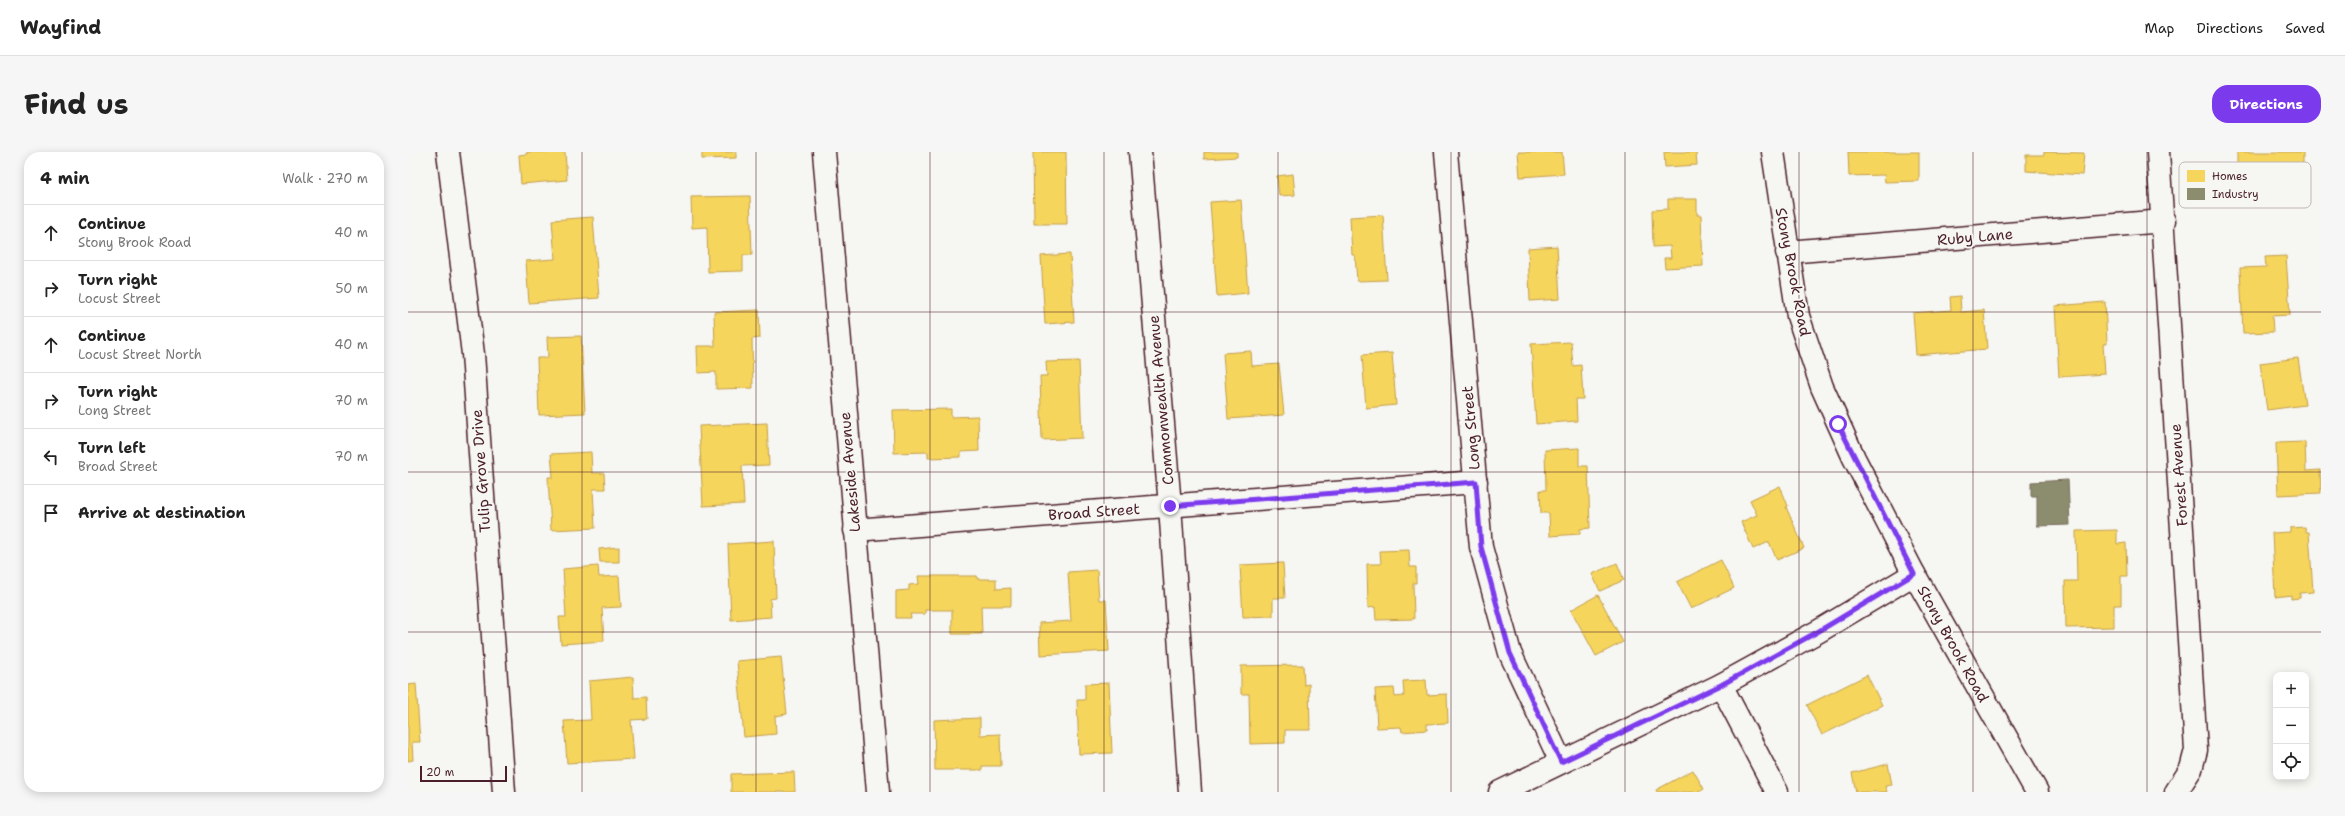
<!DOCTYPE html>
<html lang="en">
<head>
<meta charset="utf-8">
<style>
  :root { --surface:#fff; --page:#f6f6f6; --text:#222; --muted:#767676; --line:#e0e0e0; --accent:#7c3aed }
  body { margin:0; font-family:"Shantell Sans",sans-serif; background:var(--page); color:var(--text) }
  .controls { position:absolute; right:12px; bottom:12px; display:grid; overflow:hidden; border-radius:8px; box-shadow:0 2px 10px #0003 }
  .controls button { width:36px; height:36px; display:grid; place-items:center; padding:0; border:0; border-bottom:1px solid var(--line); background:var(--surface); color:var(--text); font:20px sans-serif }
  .scale { position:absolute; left:12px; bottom:10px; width:87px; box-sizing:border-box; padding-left:4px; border:2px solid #4a1f2b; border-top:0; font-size:11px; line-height:14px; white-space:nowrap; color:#4a1f2b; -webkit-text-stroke:3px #f6f6f2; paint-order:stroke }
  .stop { position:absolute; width:12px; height:12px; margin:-9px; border:3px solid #7c3aed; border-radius:50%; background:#fff }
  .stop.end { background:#7c3aed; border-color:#fff; box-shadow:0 1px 4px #0008 }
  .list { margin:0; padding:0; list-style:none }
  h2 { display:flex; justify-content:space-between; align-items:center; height:52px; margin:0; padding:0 16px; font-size:17px }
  h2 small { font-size:13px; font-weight:400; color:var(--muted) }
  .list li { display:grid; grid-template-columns:26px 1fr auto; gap:12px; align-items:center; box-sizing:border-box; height:56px; padding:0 16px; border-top:1px solid var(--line) }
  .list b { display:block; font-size:15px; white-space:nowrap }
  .list p { margin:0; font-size:13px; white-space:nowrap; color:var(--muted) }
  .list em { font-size:13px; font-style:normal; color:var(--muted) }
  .icon { flex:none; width:22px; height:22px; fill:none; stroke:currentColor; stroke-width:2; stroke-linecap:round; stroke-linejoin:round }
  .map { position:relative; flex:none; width:1913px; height:640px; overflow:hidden; border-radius:16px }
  header { display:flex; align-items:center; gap:24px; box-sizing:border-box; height:56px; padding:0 20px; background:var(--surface); border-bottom:1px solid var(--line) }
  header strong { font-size:19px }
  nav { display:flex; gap:22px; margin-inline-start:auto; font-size:14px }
  .intro { display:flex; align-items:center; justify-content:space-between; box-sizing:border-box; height:96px; padding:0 24px }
  h1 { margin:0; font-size:28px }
  .button { padding:10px 18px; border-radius:16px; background:var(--accent); color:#fff; font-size:14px; font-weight:700 }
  main { display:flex; gap:24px; padding:0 24px }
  aside { flex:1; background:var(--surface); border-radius:16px; box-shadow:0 2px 10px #0003 }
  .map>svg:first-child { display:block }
  .homes { fill:#f6d55c; stroke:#c29e4d }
  .industry { fill:#8c8c6e; stroke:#786b5a }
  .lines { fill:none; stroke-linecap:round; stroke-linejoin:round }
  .minor-casing { stroke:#4a1f2b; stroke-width:25 }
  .major-casing { stroke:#4a1f2b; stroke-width:25 }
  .minor { stroke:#f6f6f2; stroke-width:22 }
  .major { stroke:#f6f6f2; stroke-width:22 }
  .route { stroke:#7c3aed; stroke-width:5 }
  .grid { fill:none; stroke:#4a1f2b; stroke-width:1; stroke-opacity:0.55 }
  .labels { text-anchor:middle; stroke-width:4; stroke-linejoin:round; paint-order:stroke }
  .street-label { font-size:15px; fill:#4a1f2b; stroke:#f6f6f2 }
  .key { fill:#f6f6f2; stroke:#c2b6b6; stroke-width:1 }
  .key-label { font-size:11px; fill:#4a1f2b }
</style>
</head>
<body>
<header>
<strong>Wayfind</strong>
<nav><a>Map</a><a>Directions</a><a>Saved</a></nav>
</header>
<div class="intro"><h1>Find us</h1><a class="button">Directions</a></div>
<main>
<aside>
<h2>4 min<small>Walk · 270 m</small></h2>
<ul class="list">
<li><svg class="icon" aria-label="ahead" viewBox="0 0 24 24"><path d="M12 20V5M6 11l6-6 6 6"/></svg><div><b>Continue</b><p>Stony Brook Road</p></div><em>40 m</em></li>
<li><svg class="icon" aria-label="right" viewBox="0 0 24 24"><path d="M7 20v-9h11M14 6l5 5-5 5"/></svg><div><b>Turn right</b><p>Locust Street</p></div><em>50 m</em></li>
<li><svg class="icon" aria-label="ahead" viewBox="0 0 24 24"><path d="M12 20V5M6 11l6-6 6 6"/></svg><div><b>Continue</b><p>Locust Street North</p></div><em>40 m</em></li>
<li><svg class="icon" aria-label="right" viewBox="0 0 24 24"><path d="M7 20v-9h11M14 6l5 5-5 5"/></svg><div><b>Turn right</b><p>Long Street</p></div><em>70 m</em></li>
<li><svg class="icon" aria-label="left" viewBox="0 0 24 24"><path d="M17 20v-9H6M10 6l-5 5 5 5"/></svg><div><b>Turn left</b><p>Broad Street</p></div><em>70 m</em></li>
<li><svg class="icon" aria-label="arrive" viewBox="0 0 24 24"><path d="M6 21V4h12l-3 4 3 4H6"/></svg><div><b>Arrive at destination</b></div></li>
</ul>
</aside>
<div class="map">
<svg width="1913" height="640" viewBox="0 0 1913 640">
  <rect width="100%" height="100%" fill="#f6f6f2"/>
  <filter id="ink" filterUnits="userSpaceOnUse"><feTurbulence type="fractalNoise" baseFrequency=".025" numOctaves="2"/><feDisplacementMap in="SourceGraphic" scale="8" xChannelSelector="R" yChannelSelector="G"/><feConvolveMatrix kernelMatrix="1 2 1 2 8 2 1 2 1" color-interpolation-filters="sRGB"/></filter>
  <g filter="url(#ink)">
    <g class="homes">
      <path d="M119,0h38l2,28 -46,4 -2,-29 8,-1z"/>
      <path d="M294,0h34v6l-34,1z"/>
      <path d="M625,0h33l1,72h-33z"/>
      <path d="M796,0h33v5l-33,2z"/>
      <path d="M1110,0h44l2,22 -44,3z"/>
      <path d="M1256,0h32l1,13 -32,2z"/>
      <path d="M1440,0h71v29l-34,1 -1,-7 -35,1z"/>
      <path d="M1636,0l40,1 -2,22 -56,-4v-16h18z"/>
      <path d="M1829,0h66v22h-12l1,27h-19l-1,-13 -31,1v-15h-4z"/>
      <path d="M885,22l2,21 -16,1 -2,-20z"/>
      <path d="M342,44l2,59h-9v16l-35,1 -1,-45 -15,1 -1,-31z"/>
      <path d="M1260,47h29v16h4l2,51 -38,2 -1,-10h7l-1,-12 -17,1 -1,-37 16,-1z"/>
      <path d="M833,48l7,93 -31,3 -7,-94z"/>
      <path d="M975,63l4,65 -30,1 -2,-26h-3l-2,-38z"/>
      <path d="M185,65l6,81 -70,5 -3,-42 29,-2 -3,-39z"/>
      <path d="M1149,94l3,53 -30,2 -2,-53z"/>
      <path d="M662,102l4,68 -29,2 -4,-68z"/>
      <path d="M1878,104l4,59 -18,1 1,16 -30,1 -3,-65 26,-1 -1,-10z"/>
      <path d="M1552,144l1,16 23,-2 3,39 -71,6 -3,-42 38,-3 -1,-13z"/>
      <path d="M1697,150l2,42h-4l2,30 -46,3 -4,-71z"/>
      <path d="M351,158l1,28 -8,1 1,49 -37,1v-17l-18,1 -1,-27h18l-1,-34z"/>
      <path d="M173,184l4,77 -46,2 -2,-57h11l-1,-21z"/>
      <path d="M1163,190l2,24 8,-1 2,34h-7l1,22 -41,3 -5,-80z"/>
      <path d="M843,199l1,15 27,-2 5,51 -56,4 -5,-66z"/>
      <path d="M984,201l4,52 -30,3 -4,-53z"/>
      <path d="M1890,206l7,47 -38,5 -7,-47z"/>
      <path d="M671,209l3,77 -40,2 -2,-64h7l-1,-14z"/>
      <path d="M543,257v8l27,-1 1,35 -18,1v5l-33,1v-6l-34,1 -1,-43z"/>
      <path d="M359,271l2,42 -27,1 2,38 -41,2 -4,-80z"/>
      <path d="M1897,290l1,29 14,-1 1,23 -43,2 -2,-52z"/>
      <path d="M1171,296v18h9l2,62 -10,1v5l-30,2 -1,-23h-8l-1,-23h6l-1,-40z"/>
      <path d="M183,300l1,21h12l1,16h-12l2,39 -44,2 -3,-53h5l-2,-23z"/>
      <path d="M1372,334l8,20 -2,1 18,41 -27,12 -8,-18 -16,7 -12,-27 16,-7 -7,-15z"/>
      <path d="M1897,375l1,5h3l4,60 -13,1v5l-9,1v-4l-16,2 -3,-64 18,-1v-4z"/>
      <path d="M1709,378v14l9,-1 1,33h-6v29h-7v22l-48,1 -1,-47h12l-1,-50z"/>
      <path d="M366,389l2,57 -6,1 1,18 -40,3 -3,-76z"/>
      <path d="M211,395v15h-19l-1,-13z"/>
      <path d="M1001,398l1,17h6v16h-3l1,36 -38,1 -1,-13 -7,1 -1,-44h14l-1,-13z"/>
      <path d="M1313,408l13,28 -43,21 -14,-27z"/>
      <path d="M875,411l2,35h-12v18l-30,1 -3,-52z"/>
      <path d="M1209,411l7,17 -24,11 -8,-17z"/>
      <path d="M190,414l1,11 20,-1 2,31 -19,1 2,33 -43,3 -2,-27h7l-3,-48z"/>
      <path d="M689,418l2,30h7l3,51 -69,4 -1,-32 32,-2 -3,-49z"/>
      <path d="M510,424h59v3h19v10l15,-1v18h-30l1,28h-30v-24h-27v4h-15l1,4h-15v-27l13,-1v-5l10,-1z"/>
      <path d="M1190,443l25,47 -27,14 -25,-46z"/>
      <path d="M373,505l6,57 -12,2 1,18 -32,3 -7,-76z"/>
      <path d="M895,513l1,20 5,-1 1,46h-25v13l-35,1 -1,-50h-8v-28z"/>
      <path d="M1459,523l15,30 -60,30 -15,-30z"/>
      <path d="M225,525l1,21 12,-1 1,22 -16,1 3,39 -67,4 -3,-42 27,-1 -2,-39z"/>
      <path d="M1018,528l1,15 20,-1 1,29 -21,1v6l-25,2 -1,-5 -24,1 -2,-39 19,-1 1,9 9,-1 -1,-15z"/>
      <path d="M701,531l3,70 -33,1 -2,-54h8v-16z"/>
      <path d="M8,532l4,58h-8l1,18 -5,1v-76z"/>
      <path d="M572,566v17l20,-1 1,32h-19v4h-47l-1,-50z"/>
      <path d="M1480,612l4,21 -7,1 2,6h-31l-4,-19z"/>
      <path d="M1285,618l11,19 -5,3h-42l-1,-2z"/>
      <path d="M386,620l1,20h-64v-18z"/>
    </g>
    <path class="industry" d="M1660,328l2,45 -33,1v-30h-6v-14z"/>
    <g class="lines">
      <g class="minor-casing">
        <g id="minor">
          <path d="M40,0l25,202 31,438"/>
          <path d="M416,0l54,640"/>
          <path d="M732,0l30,354 20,286"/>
          <path d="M1038,0l35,395 29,106 51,109"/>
          <path d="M1750,0l38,598 -5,19 -15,23"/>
          <path d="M1379,100l377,-31"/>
          <path d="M447,378l621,-48"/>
          <path d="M1313,533l56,107"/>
          <path d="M1092,640l221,-107 98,-54 95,-57"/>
        </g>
      </g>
      <g class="major-casing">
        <path id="major" d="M1365,0l25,164 24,71 32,71 60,116 123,218"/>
      </g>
      <use href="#minor" class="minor"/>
      <use href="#major" class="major"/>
    </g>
  </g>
  <g class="lines" filter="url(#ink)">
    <path class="route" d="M762,354l306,-24 5,65 29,106 51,109 160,-77 98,-54 95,-57 -76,-150"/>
  </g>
  <path class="grid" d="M174,0v640M348,0v640M522,0v640M696,0v640M870,0v640M1043,0v640M1217,0v640M1391,0v640M1565,0v640M1739,0v640M0,160h1913M0,320h1913M0,480h1913"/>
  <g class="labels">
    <g class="street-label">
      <text transform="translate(1567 85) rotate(-5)" y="5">Ruby Lane</text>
      <text transform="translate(1385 120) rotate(79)" y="5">Stony Brook Road</text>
      <text transform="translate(753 248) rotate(-95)" y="5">Commonwealth Avenue</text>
      <text transform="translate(1063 276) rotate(-95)" y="5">Long Street</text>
      <text transform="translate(73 319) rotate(-94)" y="5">Tulip Grove Drive</text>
      <text transform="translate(442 320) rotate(-95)" y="5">Lakeside Avenue</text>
      <text transform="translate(1771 323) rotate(-94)" y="5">Forest Avenue</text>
      <text transform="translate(686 360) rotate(-4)" y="5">Broad Street</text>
      <text transform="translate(1545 492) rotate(61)" y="5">Stony Brook Road</text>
    </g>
  </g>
  <rect x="1771" y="10" width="132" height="46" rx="6" class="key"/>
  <rect x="1779" y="18" width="18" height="12" fill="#f6d55c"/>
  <rect x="1779" y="36" width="18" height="12" fill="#8c8c6e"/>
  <g class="key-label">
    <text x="1804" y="28">Homes</text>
    <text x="1804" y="46">Industry</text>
  </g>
</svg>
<div class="controls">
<button>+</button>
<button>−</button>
<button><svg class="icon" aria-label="locate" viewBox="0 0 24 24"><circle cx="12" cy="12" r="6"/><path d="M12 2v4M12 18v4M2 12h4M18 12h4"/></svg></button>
</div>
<div class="scale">20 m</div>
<div class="stop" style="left:1430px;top:272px"></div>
<div class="stop end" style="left:762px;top:354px"></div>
</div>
</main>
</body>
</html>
